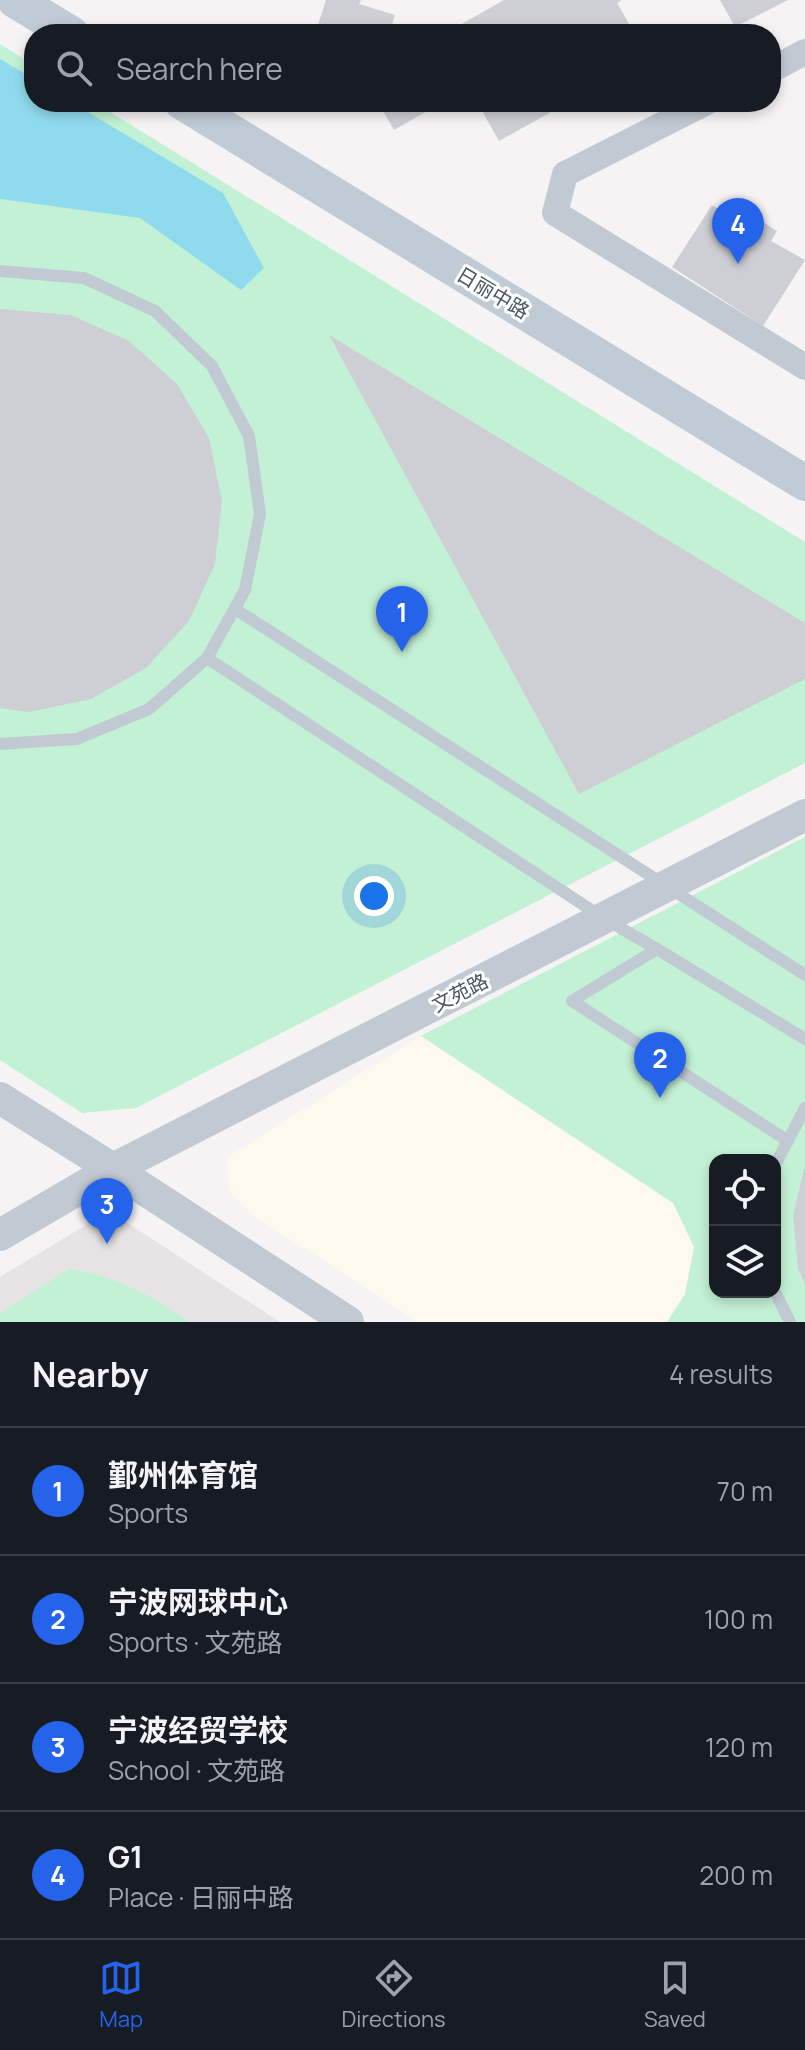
<!DOCTYPE html>
<html lang="en">
<head>
<meta charset="utf-8">
<style>
  :root { --surface:#171b24; --page:#242831; --text:#f1f3f6; --muted:#9ea1a6; --line:#363941; --accent:#2563eb }
  body { margin:0; font-family:Manrope,"Noto Sans SC",sans-serif; background:var(--page); color:var(--text) }
  .controls { position:absolute; right:24px; bottom:24px; display:grid; overflow:hidden; border-radius:16px; box-shadow:0 4px 12px #0003 }
  .controls button { width:72px; height:72px; display:grid; place-items:center; padding:0; border:0; border-bottom:2px solid var(--line); background:var(--surface); color:var(--text); font:40px sans-serif }
  .you { position:absolute; left:374px; top:896px; width:28px; height:28px; margin:-20px; border:6px solid #fff; border-radius:50%; background:#1a73e8; box-shadow:0 0 0 12px #1a73e833 }
  .badge { display:grid; place-items:center; width:52px; height:52px; border-radius:50%; background:var(--accent); color:#fff; font-size:26px; font-weight:700 }
  .pin { position:absolute; translate:-50% -66px; filter:drop-shadow(0 2px 4px #0008) }
  .pin::after { content:''; position:absolute; top:42px; width:28px; height:24px; background:inherit; clip-path:polygon(0 0,100% 0,50% 100%) }
  .list { margin:0; padding:0; list-style:none }
  h2 { display:flex; justify-content:space-between; align-items:center; height:104px; margin:0; padding:0 32px; font-size:34px }
  h2 small { font-size:26px; font-weight:400; color:var(--muted) }
  .list li { display:grid; grid-template-columns:52px 1fr auto; gap:24px; align-items:center; box-sizing:border-box; height:128px; padding:0 32px; border-top:2px solid var(--line) }
  .list b { display:block; font-size:30px; white-space:nowrap }
  .list p { margin:0; font-size:26px; white-space:nowrap; color:var(--muted) }
  .list em { font-size:26px; font-style:normal; color:var(--muted) }
  .icon { flex:none; width:44px; height:44px; fill:none; stroke:currentColor; stroke-width:2; stroke-linecap:round; stroke-linejoin:round }
  .map { position:relative; flex:none; width:805px; height:1322px; overflow:hidden }
  .search { position:absolute; background:var(--surface); box-shadow:0 4px 12px #0003; left:24px; right:24px; top:24px; height:88px; display:flex; align-items:center; gap:20px; box-sizing:border-box; padding:0 28px; border-radius:32px; color:var(--muted); font-size:30px }
  .sheet { height:616px; background:var(--surface) }
  nav { display:flex; justify-content:space-around; align-items:center; box-sizing:border-box; height:112px; border-top:2px solid var(--line); background:var(--surface); font-size:22px; color:var(--muted) }
  nav a { display:grid; justify-items:center; gap:4px }
  nav .on { color:var(--accent) }
  .map>svg:first-child { display:block }
  .commercial { fill:#fdf9ef }
  .education { fill:#e6e4e5 }
  .green { fill:#c3f1d5; fill-rule:evenodd }
  .water { fill:#90daee }
  .building { fill:#cdcfd5 }
  .lines { fill:none; stroke-linecap:round; stroke-linejoin:round }
  .service { stroke:#c1cad2; stroke-width:12 }
  .minor { stroke:#c1cad2; stroke-width:26 }
  .tertiary { stroke:#c1cad2; stroke-width:32 }
  .secondary { stroke:#c1cbd6; stroke-width:36 }
  .labels { text-anchor:middle; stroke-width:6; stroke-linejoin:round; paint-order:stroke }
  .street-label { font-size:20px; fill:#4a5661; stroke:#fff }
</style>
</head>
<body>
<div class="map">
<svg width="805" height="1322" viewBox="0 0 805 1322">
  <rect width="100%" height="100%" fill="#f5f3f3"/>
  <path class="commercial" d="M421,1036l252,167 21,44 -9,47 -18,28h-248l-165,-106 -24,-24 -4,-34z"/>
  <path class="education" d="M109,1211l171,111h-280v-45z"/>
  <g class="green">
    <path d="M0,44l34,21v37h60l711,440v221l-669,345 -54,5 -82,-53z"/>
    <path d="M805,837v485h-138l18,-28 9,-47 -21,-44 -252,-167zM715,1160h60v132h-60z"/>
    <path d="M69,1269c46,6 83,27 121,53h-190v-8z"/>
  </g>
  <path class="water" d="M0,59l34,20v23h37l152,91 41,75 -23,22 -101,-72 -140,-19z"/>
  <g class="building">
    <path d="M326,0h35l-2,4 36,11 -6,19h-53l-19,-6z"/>
    <path d="M504,0h118l-5,3 18,31h-191z"/>
    <path d="M720,0h68l-53,27z"/>
    <path d="M378,102h65l-49,28z"/>
    <path d="M477,102h92l-70,39z"/>
    <path d="M712,205l20,12 4,-12 41,26 -6,10 34,19 -42,66 -91,-59z"/>
    <path d="M0,309l71,6 58,26 48,43 32,54 13,63 -7,63 -26,57 -43,47 -55,31 -62,13 -29,-4z"/>
    <path d="M329,335l476,288v56l-226,115z"/>
    <path d="M804,1169h1v115l-7,-16 -5,-52z"/>
  </g>
  <g class="lines">
    <g class="service">
      <path d="M0,271l84,7 71,33 57,55 37,70 11,78 -15,76 -38,68 -58,51 -72,30 -77,5"/>
      <path d="M235,609l570,366"/>
      <path d="M207,658l398,261 52,30"/>
      <path d="M788,1141l-216,-140 85,-52 148,90"/>
      <path d="M775,1165l30,-57"/>
      <path d="M775,1292l15,30"/>
    </g>
    <g class="minor">
      <path d="M771,70l34,-18"/>
      <path d="M707,102l-142,72 -10,39 250,154"/>
    </g>
    <g class="tertiary">
      <path d="M0,1098l113,71 692,-354"/>
      <path d="M0,1235l113,-66 235,153"/>
    </g>
    <g class="secondary">
      <path d="M15,0l56,34"/>
      <path d="M182,102l623,381"/>
    </g>
  </g>
  <g class="labels">
    <g class="street-label">
      <text transform="translate(493 293) rotate(31)" y="7">日丽中路</text>
      <text transform="translate(460 993) rotate(-27)" y="7">文苑路</text>
    </g>
  </g>
</svg>
<div class="controls">
<button><svg class="icon" aria-label="locate" viewBox="0 0 24 24"><circle cx="12" cy="12" r="6"/><path d="M12 2v4M12 18v4M2 12h4M18 12h4"/></svg></button>
<button><svg class="icon" aria-label="layers" viewBox="0 0 24 24"><path d="M12 4l9 5-9 5-9-5zM3 14l9 5 9-5"/></svg></button>
</div>
<div class="you"></div>
<div class="pin badge" style="left:402px;top:652px">1</div>
<div class="pin badge" style="left:660px;top:1098px">2</div>
<div class="pin badge" style="left:107px;top:1244px">3</div>
<div class="pin badge" style="left:738px;top:264px">4</div>
<div class="search"><svg class="icon" aria-label="search" viewBox="0 0 24 24"><circle cx="10" cy="10" r="6"/><path d="M15 15l6 6"/></svg>Search here</div>
</div>
<section class="sheet">
<h2>Nearby<small>4 results</small></h2>
<ul class="list">
<li><span class="badge">1</span><div><b>鄞州体育馆</b><p>Sports</p></div><em>70 m</em></li>
<li><span class="badge">2</span><div><b>宁波网球中心</b><p>Sports · 文苑路</p></div><em>100 m</em></li>
<li><span class="badge">3</span><div><b>宁波经贸学校</b><p>School · 文苑路</p></div><em>120 m</em></li>
<li><span class="badge">4</span><div><b>G1</b><p>Place · 日丽中路</p></div><em>200 m</em></li>
</ul>
</section>
<nav>
<a class="on"><svg class="icon" aria-label="map" viewBox="0 0 24 24"><path d="M3 6l6-2 6 2 6-2v14l-6 2-6-2-6 2zM9 4v14M15 6v14"/></svg>Map</a>
<a><svg class="icon" aria-label="directions" viewBox="0 0 24 24"><path d="M12 3l9 9-9 9-9-9zM9 14v-3h6M13 9l2 2-2 2"/></svg>Directions</a>
<a><svg class="icon" aria-label="saved" viewBox="0 0 24 24"><path d="M7 4h10v16l-5-4-5 4z"/></svg>Saved</a>
</nav>
</body>
</html>
